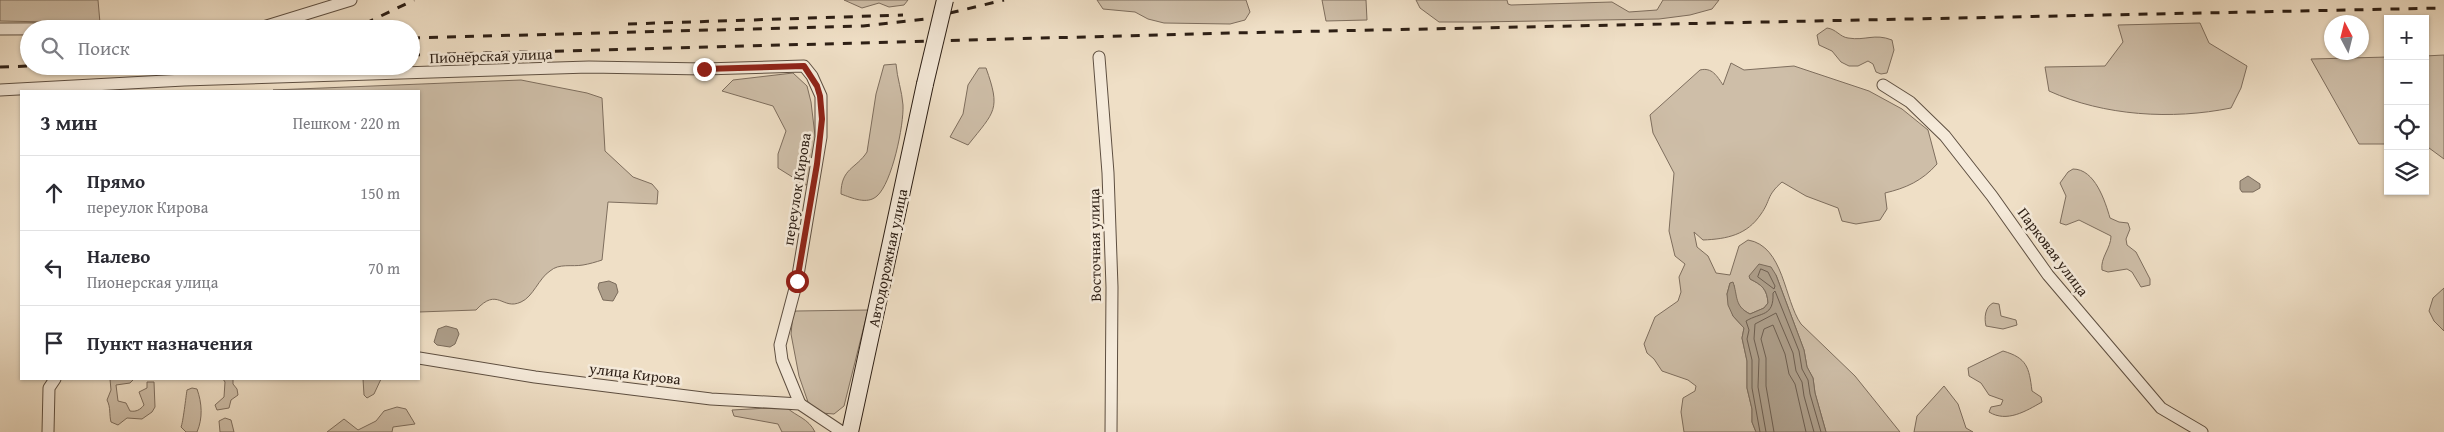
<!DOCTYPE html>
<html lang="ru">
<head>
<meta charset="utf-8">
<style>
  :root { --surface:#fff; --page:#f2f2f3; --text:#2b2b33; --muted:#7c7c81; --line:#e1e1e2 }
  body { margin:0; font-family:"Gentium Book Plus",serif; background:var(--page); color:var(--text) }
  .controls { position:absolute; right:15px; top:15px; display:grid; overflow:hidden; border-radius:0px; box-shadow:0 1px 4px #0004 }
  .controls button { width:45px; height:45px; display:grid; place-items:center; padding:0; border:0; border-bottom:1px solid var(--line); background:var(--surface); color:var(--text); font:25px sans-serif }
  .compass { position:absolute; left:2324px; top:15px; width:45px; height:45px; border-radius:50%; background:var(--surface); box-shadow:0 1px 4px #0004; rotate:353deg }
  .stop { position:absolute; width:15px; height:15px; margin:-11px; border:4px solid #8f2418; border-radius:50%; background:#fff }
  .stop.end { background:#8f2418; border-color:#fff; box-shadow:0 1px 5px #0008 }
  .list { margin:0; padding:0; list-style:none }
  h2 { display:flex; justify-content:space-between; align-items:center; height:65px; margin:0; padding:0 20px; font-size:21px }
  h2 small { font-size:16px; font-weight:400; color:var(--muted) }
  .list li { display:grid; grid-template-columns:32px 1fr auto; gap:15px; align-items:center; box-sizing:border-box; height:75px; padding:0 20px; border-top:1px solid var(--line) }
  .list b { display:block; font-size:19px; white-space:nowrap }
  .list p { margin:0; font-size:16px; white-space:nowrap; color:var(--muted) }
  .list em { font-size:16px; font-style:normal; color:var(--muted) }
  .icon { flex:none; width:28px; height:28px; fill:none; stroke:currentColor; stroke-width:2; stroke-linecap:round; stroke-linejoin:round }
  .map { position:relative; flex:none; width:2444px; height:432px; overflow:hidden }
  .search { position:absolute; background:var(--surface); box-shadow:0 1px 4px #0004; left:20px; top:20px; width:400px; height:55px; display:flex; align-items:center; gap:12px; box-sizing:border-box; padding:0 18px; border-radius:28px; color:var(--muted); font-size:19px }
  .panel { position:absolute; background:var(--surface); box-shadow:0 1px 4px #0004; left:20px; top:90px; width:400px; height:290px; border-radius:0px }
  .map>svg:first-child { display:block }
  .green { fill:#cebea8; stroke:#7e6e5e }
  .water { fill:#ad9e8a; stroke:#7a6b5b }
  .lines { fill:none; stroke-linecap:round; stroke-linejoin:round }
  .shore { stroke:#6d5e50; stroke-width:1 }
  .street-casing { stroke:#5e4f41; stroke-width:13 }
  .secondary-casing { stroke:#2d1f15; stroke-width:18 }
  .street { stroke:#f5eada; stroke-width:11 }
  .secondary { stroke:#f5eada; stroke-width:16 }
  .rail { stroke:#2d1f15; stroke-width:3; stroke-dasharray:9 9; stroke-linecap:butt }
  .secondary-bridge-casing { stroke:#2d1f15; stroke-width:18; stroke-linecap:butt }
  .secondary-bridge { stroke:#f5eada; stroke-width:16 }
  .route { stroke:#8f2418; stroke-width:6 }
  .labels { text-anchor:middle; stroke-width:5; stroke-linejoin:round; paint-order:stroke }
  .street-label { font-size:15px; fill:#2d1f15; stroke:#f5eada }
</style>
</head>
<body>
<div class="map">
<svg width="2444" height="432" viewBox="0 0 2444 432">
  <rect width="100%" height="100%" fill="#efdfc6"/>
  <filter id="stains"><feTurbulence type="fractalNoise" baseFrequency=".004" numOctaves="4"/><feColorMatrix values="0 0 0 0 .2 0 0 0 0 .09 0 0 0 0 .02 0 0 0 .5 -.17"/></filter>
  <radialGradient id="worn" r=".72"><stop offset=".6" stop-color="#630" stop-opacity="0"/><stop offset="1" stop-color="#630" stop-opacity=".3"/></radialGradient>
  <g class="green">
    <path d="M0,0h98l2,23 -100,-2z"/>
    <path d="M844,0h64l-4,5 -15,2 -10,-4 -17,5z"/>
    <path d="M1097,0h149l4,12 -5,8 -15,4 -66,-1 -16,-4 -13,-7 -32,-3z"/>
    <path d="M1322,0h44l1,20 -41,1z"/>
    <path d="M1416,0h91l1,4 3,1 101,-3 17,10 28,-2 6,-10h56l-7,9 -22,6 -31,4 -180,3h-40l-19,-14z"/>
    <path d="M2200,23l9,20 38,23 -6,22 -10,20c-59,12 -127,8 -182,-17l-4,-24 60,-1 18,-24 -5,-17z"/>
    <path d="M1827,28c9,1 13,9 21,10 18,3 26,-5 44,2l2,10 -7,23 -6,1 -5,-2 -3,-8 -5,-3 -10,5h-9l-8,-4 -9,-11 -13,-6 -2,-10z"/>
    <path d="M2444,55v104l-19,-14v-89z"/>
    <path d="M2388,57v87h-29l-48,-85z"/>
    <path d="M1731,63l13,7 50,-4 75,25 33,18 26,21 9,34c-15,17 -31,24 -52,29l2,16 -7,11 -24,4 -14,-3 -4,-13 -32,-12 -24,-14c-16,14 -11,18 -21,32 -14,21 -34,25 -58,26l-9,-8 3,15 11,9 8,17 14,2 9,-29 9,-6c36,6 36,60 53,84l54,52 45,56h-74l-11,-39 -2,-15 -6,-11 -3,-17 -28,-75 -22,-3 -4,7c12,6 17,10 18,24l-4,5 -14,6c-12,-6 -17,-16 -16,-29l-4,-2 -3,11 6,22 11,12 -2,10 5,23v27l5,21v13l4,10h-72l-3,-20 2,-14 12,-7 1,-5 -8,-6 -26,-9 -8,-12 -7,-6 -3,-9 11,-27 23,-16 3,-9 -2,-15 6,-13 -10,-8 -6,-25 5,-58 -21,-40 -3,-18 50,-45c12,-3 17,6 23,15z"/>
    <path d="M896,64c1,14 6,27 7,41 1,20 -11,78 -26,91 -10,9 -25,2 -36,-2 0,-26 15,-25 26,-42l9,-58 8,-29z"/>
    <path d="M979,68h7c15,42 9,43 -18,77l-18,-8 13,-23 5,-29z"/>
    <path d="M793,73l14,13 4,16 5,42 -6,40 -15,3 -1,-9 -16,-10v-14l8,-23 -13,-25 -51,-15 11,-11z"/>
    <path d="M521,80l66,13 15,5 3,53 28,26 19,7 6,7 -1,13 -49,-2 -6,58c-6,2 -13,4 -19,5 -11,2 -24,-2 -33,6 -11,7 -17,26 -29,31 -19,9 -23,-16 -45,8l-57,2v-221l-146,-1z"/>
    <path d="M2073,169c22,0 32,32 37,49l9,4 9,1 2,6 -4,10 1,6 9,7 14,27v6l-9,2 -9,-15 -5,-3 -19,3 -6,-2c-2,-12 9,-22 9,-34l-32,-16 -13,5 -6,-2 6,-27 -6,-13 8,-11z"/>
    <path d="M2444,288v43l-10,-10 -5,-10 4,-13z"/>
    <path d="M1993,303l6,1 2,12 15,4 1,5 -14,4 -17,-3c-2,-8 -1,-19 7,-23z"/>
    <path d="M868,310l-24,96 -10,8 -13,-1 -13,-11 -9,-26 -8,-42 2,-20 3,-3z"/>
    <path d="M2003,351c24,7 26,16 29,40l9,6 1,5c-16,9 -35,21 -53,10l2,-5 10,-2 2,-5 -14,-5 -8,-12 -12,-7 -1,-8z"/>
    <path d="M110,379h24l-4,4 -14,2 2,16 8,2 4,8c6,1 10,-1 14,-6l-5,-13 8,-4v-6h7l1,25 -3,5 -10,7 -15,-1 -9,7 -7,-3c-2,-8 0,-14 -4,-22l4,-10z"/>
    <path d="M223,379h10v5l4,5 1,6 -7,5 -2,8 -12,2 -2,-5 9,-8 1,-15z"/>
    <path d="M363,379h18l-7,15 -7,4 -3,-3z"/>
    <path d="M1944,386l14,18 8,24 7,4h-59l3,-16z"/>
    <path d="M192,388l5,1c5,14 6,29 0,43h-11l-5,-5c2,-4 5,-31 6,-37z"/>
    <path d="M397,407l9,2 9,15 -22,3 -1,5h-65l17,-13 14,11 18,-9 8,-10z"/>
    <path d="M786,407c11,10 22,11 29,25h-33l-4,-8 -44,-8 -2,-6z"/>
    <path d="M225,418l6,2 3,12h-14l-1,-11z"/>
  </g>
  <g class="water">
    <path d="M2248,176l12,8v4l-7,4h-11l-2,-3v-8z"/>
    <path d="M1759,264l12,3 5,8 28,75 3,17 6,11 2,15 11,39h-70l-4,-10v-13l-5,-21v-27l-5,-23 2,-10 -11,-12 -5,-11 -1,-11 3,-11 3,-1c5,14 1,24 17,32l14,-6 4,-5c-1,-14 -6,-18 -18,-24l-1,-3z"/>
    <path d="M609,281l7,3 2,8 -5,9 -10,-1 -5,-12 1,-5z"/>
    <path d="M446,326l11,3 2,5 -4,10 -5,3 -13,-2 -3,-3 4,-13z"/>
  </g>
  <g class="lines">
    <g class="shore">
      <path d="M1761,269l7,3 7,14 -1,3 -16,-12z"/>
      <path d="M1760,432l-8,-44v-28l-5,-21 2,-9 -3,-9c15,-9 28,-4 27,-28l2,-2 24,60 3,18 6,11 2,14 11,38"/>
      <path d="M1766,432l-8,-45 1,-28 -5,-20 1,-15 21,-11 17,40 3,18 6,11 2,14 10,36"/>
      <path d="M1774,432l-8,-46v-28l-5,-19 3,-10 9,-4 12,29 4,20 6,10 11,48"/>
    </g>
    <g class="street-casing">
      <g id="street">
        <path d="M0,29l260,-1 91,-28"/>
        <path d="M1099,57l9,116 4,114 -1,145"/>
        <path d="M1883,85l27,17 35,34 47,60 56,79 113,133 41,24"/>
        <path d="M0,90l184,-10 405,-13 115,2 100,-3 8,10 9,20v41l-24,144 -17,64 2,15 18,44"/>
        <path d="M419,358l116,19 176,22 89,5 42,28"/>
        <path d="M48,432l1,-44 6,-9"/>
      </g>
    </g>
    <g class="secondary-casing">
      <path id="secondary" d="M850,432l75,-348"/>
    </g>
    <use href="#street" class="street"/>
    <use href="#secondary" class="secondary"/>
    <g class="rail">
      <path d="M628,24l275,-9"/>
      <path d="M348,29l12,-3 54,-26"/>
      <path d="M411,38l452,-12 62,-7 79,-19"/>
      <path d="M411,55l820,-22 1213,-25"/>
      <path d="M0,67l29,-1"/>
    </g>
    <g class="secondary-bridge-casing">
      <path id="secondary-bridge" d="M925,84l20,-84"/>
    </g>
    <use href="#secondary-bridge" class="secondary-bridge"/>
  </g>
  <g class="lines">
    <path class="route" d="M704,69l100,-3 13,20 3,10 2,23 -5,45 -20,117"/>
  </g>
  <g class="labels">
    <g class="street-label">
      <text transform="translate(491 56) rotate(-2)" y="5">Пионерская улица</text>
      <text transform="translate(797 189) rotate(-81)" y="5">переулок Кирова</text>
      <text transform="translate(1095 245) rotate(-91)" y="5">Восточная улица</text>
      <text transform="translate(2053 252) rotate(53)" y="5">Парковая улица</text>
      <text transform="translate(888 258) rotate(-78)" y="5">Автодорожная улица</text>
      <text transform="translate(635 374) rotate(7)" y="5">улица Кирова</text>
    </g>
  </g>
  <rect width="100%" height="100%" filter="url(#stains)"/>
  <rect width="100%" height="100%" fill="url(#worn)"/>
</svg>
<div class="controls">
<button>+</button>
<button>−</button>
<button><svg class="icon" aria-label="locate" viewBox="0 0 24 24"><circle cx="12" cy="12" r="6"/><path d="M12 2v4M12 18v4M2 12h4M18 12h4"/></svg></button>
<button><svg class="icon" aria-label="layers" viewBox="0 0 24 24"><path d="M12 4l9 5-9 5-9-5zM3 14l9 5 9-5"/></svg></button>
</div>
<svg class="compass" viewBox="-18 -18 36 36"><path d="M0-13l5 13h-10z" fill="#e53935"/><path d="M0 13l5-13h-10z" fill="#7c7c81"/></svg>
<div class="stop" style="left:797px;top:281px"></div>
<div class="stop end" style="left:704px;top:69px"></div>
<div class="search"><svg class="icon" aria-label="search" viewBox="0 0 24 24"><circle cx="10" cy="10" r="6"/><path d="M15 15l6 6"/></svg>Поиск</div>
<section class="panel">
<h2>3 мин<small>Пешком · 220 m</small></h2>
<ul class="list">
<li><svg class="icon" aria-label="ahead" viewBox="0 0 24 24"><path d="M12 20V5M6 11l6-6 6 6"/></svg><div><b>Прямо</b><p>переулок Кирова</p></div><em>150 m</em></li>
<li><svg class="icon" aria-label="left" viewBox="0 0 24 24"><path d="M17 20v-9H6M10 6l-5 5 5 5"/></svg><div><b>Налево</b><p>Пионерская улица</p></div><em>70 m</em></li>
<li><svg class="icon" aria-label="arrive" viewBox="0 0 24 24"><path d="M6 21V4h12l-3 4 3 4H6"/></svg><div><b>Пункт назначения</b></div></li>
</ul>
</section>
</div>
</body>
</html>
